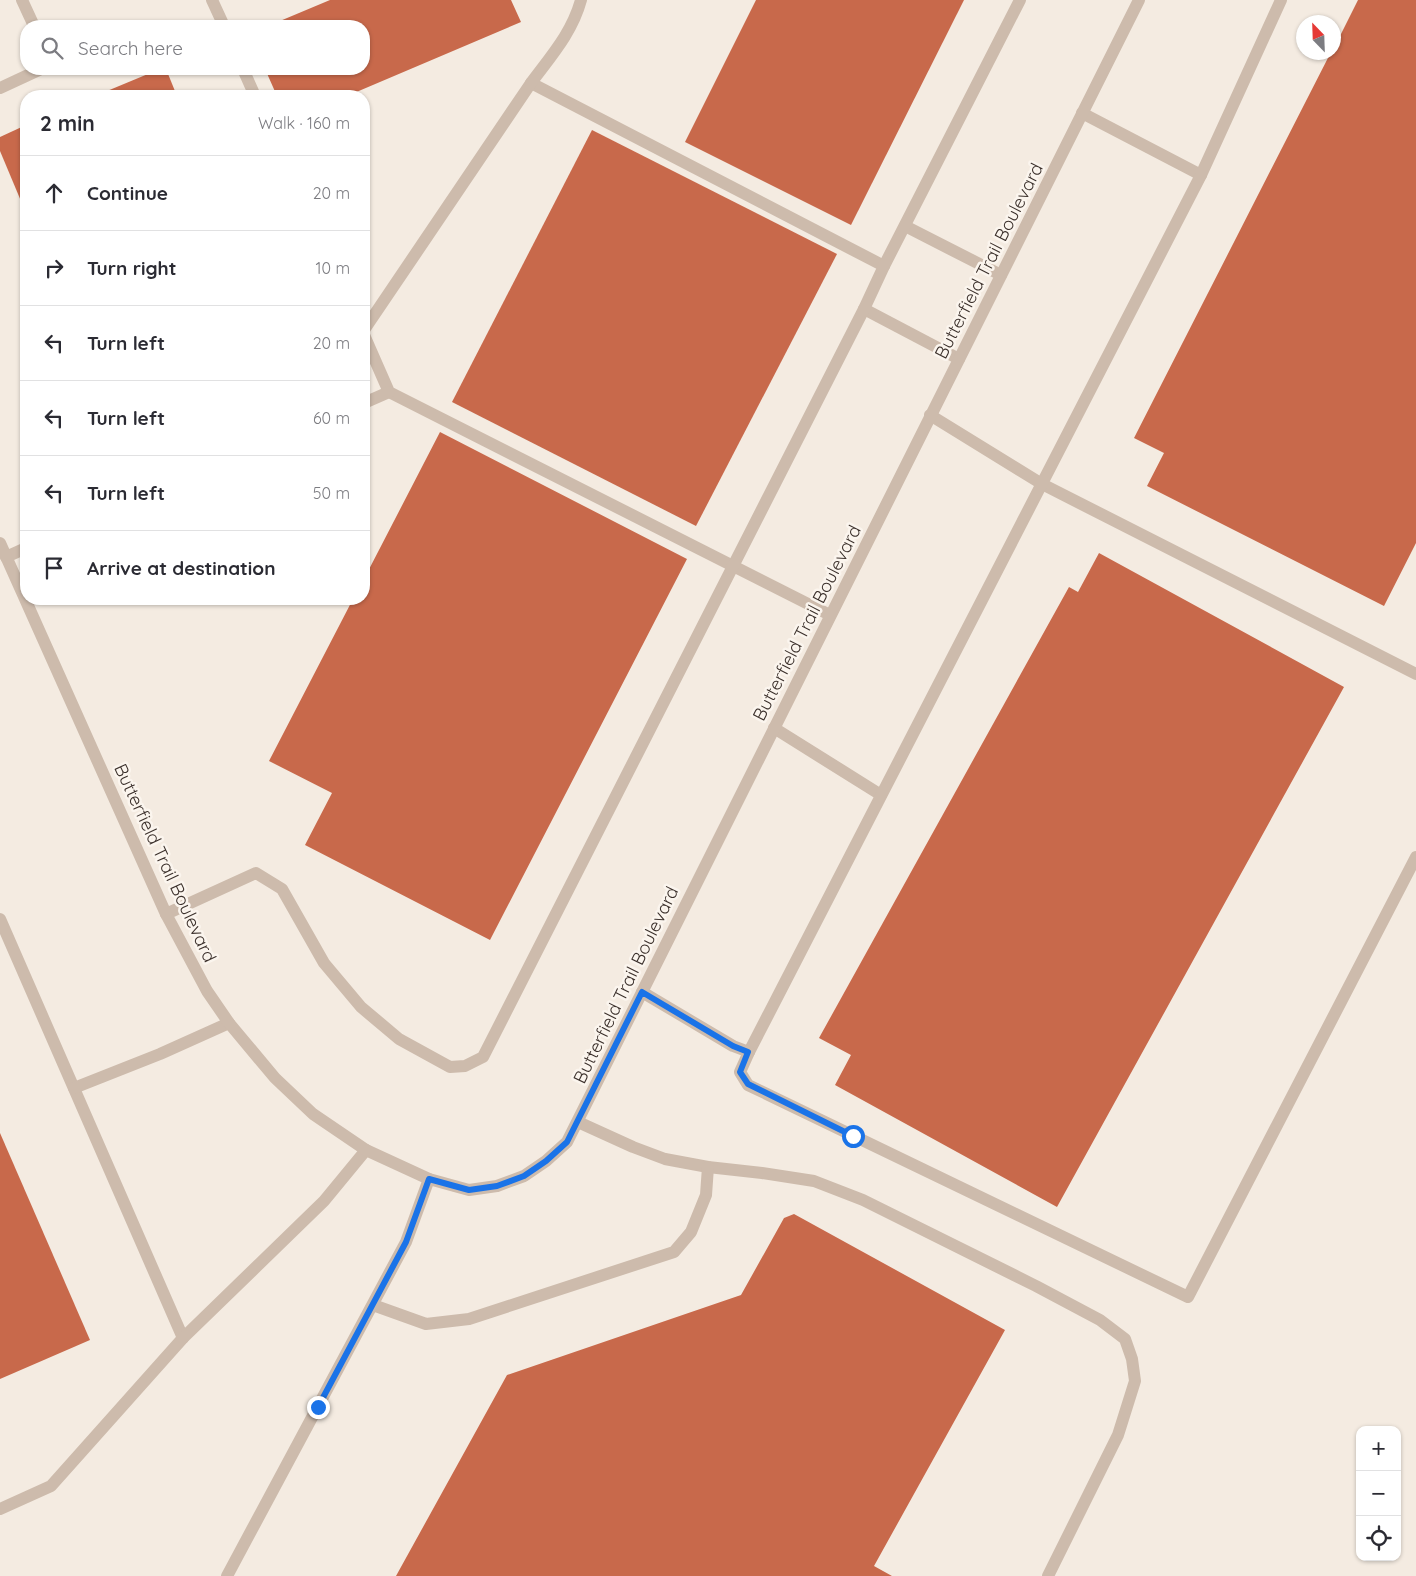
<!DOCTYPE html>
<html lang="en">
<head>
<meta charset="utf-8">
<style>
  :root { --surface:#fff; --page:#f7f7f7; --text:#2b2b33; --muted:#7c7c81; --line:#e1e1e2 }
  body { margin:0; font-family:Quicksand,sans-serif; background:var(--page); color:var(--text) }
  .controls { position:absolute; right:15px; bottom:15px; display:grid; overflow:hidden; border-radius:10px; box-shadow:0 1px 4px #0004 }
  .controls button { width:45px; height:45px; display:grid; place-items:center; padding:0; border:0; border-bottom:1px solid var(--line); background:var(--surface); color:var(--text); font:25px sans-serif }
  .compass { position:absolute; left:1296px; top:15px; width:45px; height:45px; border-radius:50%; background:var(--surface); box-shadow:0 1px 4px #0004; rotate:337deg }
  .stop { position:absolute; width:15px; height:15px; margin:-11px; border:4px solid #1a73e8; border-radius:50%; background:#fff }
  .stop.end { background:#1a73e8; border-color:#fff; box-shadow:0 1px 5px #0008 }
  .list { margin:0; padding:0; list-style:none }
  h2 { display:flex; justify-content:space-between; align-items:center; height:65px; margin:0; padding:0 20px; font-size:21px }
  h2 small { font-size:16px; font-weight:400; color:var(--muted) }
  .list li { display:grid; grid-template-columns:32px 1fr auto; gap:15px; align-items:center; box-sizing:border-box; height:75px; padding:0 20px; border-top:1px solid var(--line) }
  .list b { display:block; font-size:19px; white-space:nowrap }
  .list em { font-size:16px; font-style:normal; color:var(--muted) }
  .icon { flex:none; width:28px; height:28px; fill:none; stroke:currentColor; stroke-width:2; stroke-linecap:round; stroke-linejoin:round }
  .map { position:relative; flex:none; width:1416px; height:1576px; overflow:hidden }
  .search { position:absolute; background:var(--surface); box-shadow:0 1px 4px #0004; left:20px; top:20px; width:350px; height:55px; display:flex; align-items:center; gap:12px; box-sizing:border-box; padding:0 18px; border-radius:20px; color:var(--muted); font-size:19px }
  .panel { position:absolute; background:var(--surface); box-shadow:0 1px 4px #0004; left:20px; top:90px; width:350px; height:515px; border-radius:20px }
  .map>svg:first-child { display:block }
  .building { fill:#c8694b }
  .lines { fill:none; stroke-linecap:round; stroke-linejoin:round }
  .service { stroke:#cdbbac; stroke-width:12 }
  .tertiary { stroke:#cdbbac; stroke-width:12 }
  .route { stroke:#1a73e8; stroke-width:6 }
  .labels { text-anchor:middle; stroke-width:5; stroke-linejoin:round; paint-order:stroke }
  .street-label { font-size:18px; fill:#3b302b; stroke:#fbf5ee }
</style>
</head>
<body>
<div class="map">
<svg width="1416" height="1576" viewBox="0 0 1416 1576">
  <rect width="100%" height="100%" fill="#f4ebe1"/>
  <g class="building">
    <path d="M330,0h181l10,22 -174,74h-70l-12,-27h99v-43h-96z"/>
    <path d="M756,0h208l-113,225 -166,-83z"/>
    <path d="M1358,0h58v543l-32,63 -237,-120 17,-33 -30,-15 197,-386h3v-4z"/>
    <path d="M160,69h6l11,27h-82z"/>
    <path d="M26,125v88l-26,-62v-14z"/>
    <path d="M592,130l245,124 -141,272 -244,-124z"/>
    <path d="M440,432l247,127 -197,381 -185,-95 27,-52 -63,-32 84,-162h11v-20z"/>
    <path d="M1099,553l245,134 -287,520 -222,-122 16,-30 -32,-17 250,-451 9,5z"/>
    <path d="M0,1133l90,207 -90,39z"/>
    <path d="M794,1214l211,116 -131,236 18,10h-496l111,-201 234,-80 43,-77z"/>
  </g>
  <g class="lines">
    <g class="service">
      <path d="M22,0l12,26"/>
      <path d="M212,0l12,26"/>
      <path d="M243,69l12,27"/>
      <path d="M531,83l353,183"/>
      <path d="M0,88l41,-19"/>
      <path d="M1082,113l119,62"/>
      <path d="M905,226l96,49"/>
      <path d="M864,309l95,50"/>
      <path d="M364,330l167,-247c20,-27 41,-50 50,-83"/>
      <path d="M364,335l25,57 441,223"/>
      <path d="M364,403l25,-11"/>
      <path d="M930,415l112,69 374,190"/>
      <path d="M6,557l20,-9"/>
      <path d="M774,728l107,67"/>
      <path d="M166,914l90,-41 26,16 42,74 37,44 38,32 51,28 15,-1 18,-9 381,-748 20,-43 136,-266"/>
      <path d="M0,919l183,419"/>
      <path d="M642,992l91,54 16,6 452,-877 80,-175"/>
      <path d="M749,1052l-9,20 8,13 440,212 228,-440"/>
      <path d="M74,1088l86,-34 69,-31"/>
      <path d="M578,1122l55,25 32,12 43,8 54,6 52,8 49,19 173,86 64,34 25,19 7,20 3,22 -17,54 -70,141"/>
      <path d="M373,1305l53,19 43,-5 205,-67 17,-20 15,-37 2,-28"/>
      <path d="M0,1509l51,-23 132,-148 141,-137 42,-51"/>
      <path d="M227,1576l179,-334 23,-63"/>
    </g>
    <path class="tertiary" d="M0,543l166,371 41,77 22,32 46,55 38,36 53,36 63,29 40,11 28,-4 27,-10 22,-15 21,-19 572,-1142"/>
  </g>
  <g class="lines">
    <path class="route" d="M318,1407l88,-165 23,-63 40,11 28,-4 27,-10 22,-15 21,-19 75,-150 91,54 15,6 -8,20 8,12 105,52"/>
  </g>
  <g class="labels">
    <g class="street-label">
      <text transform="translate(989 261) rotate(-63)" y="6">Butterfield Trail Boulevard</text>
      <text transform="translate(807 623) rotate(-63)" y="6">Butterfield Trail Boulevard</text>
      <text transform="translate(165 863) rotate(65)" y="6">Butterfield Trail Boulevard</text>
      <text transform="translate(626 985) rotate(-64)" y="6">Butterfield Trail Boulevard</text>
    </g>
  </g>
</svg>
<div class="controls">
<button>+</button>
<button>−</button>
<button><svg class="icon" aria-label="locate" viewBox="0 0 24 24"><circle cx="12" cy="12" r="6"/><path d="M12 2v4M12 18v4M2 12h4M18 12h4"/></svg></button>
</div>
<svg class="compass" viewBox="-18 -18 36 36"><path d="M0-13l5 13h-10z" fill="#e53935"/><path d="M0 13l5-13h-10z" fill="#7c7c81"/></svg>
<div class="stop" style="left:853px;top:1136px"></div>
<div class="stop end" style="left:318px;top:1407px"></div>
<div class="search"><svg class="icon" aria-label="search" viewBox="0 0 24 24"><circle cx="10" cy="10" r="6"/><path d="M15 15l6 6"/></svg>Search here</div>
<section class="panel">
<h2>2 min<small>Walk · 160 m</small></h2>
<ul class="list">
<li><svg class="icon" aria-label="ahead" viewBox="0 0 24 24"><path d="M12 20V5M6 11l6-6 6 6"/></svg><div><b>Continue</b></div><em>20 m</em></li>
<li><svg class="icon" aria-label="right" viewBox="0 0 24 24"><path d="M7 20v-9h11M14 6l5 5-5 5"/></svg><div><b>Turn right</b></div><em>10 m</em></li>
<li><svg class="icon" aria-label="left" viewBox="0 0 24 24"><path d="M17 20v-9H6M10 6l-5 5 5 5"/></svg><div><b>Turn left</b></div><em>20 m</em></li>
<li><svg class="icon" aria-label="left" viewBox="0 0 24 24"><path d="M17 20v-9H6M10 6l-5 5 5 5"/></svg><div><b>Turn left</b></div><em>60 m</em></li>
<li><svg class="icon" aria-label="left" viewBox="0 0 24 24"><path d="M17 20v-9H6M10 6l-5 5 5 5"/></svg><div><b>Turn left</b></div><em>50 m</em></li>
<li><svg class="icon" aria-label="arrive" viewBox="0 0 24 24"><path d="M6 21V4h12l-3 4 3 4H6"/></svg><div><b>Arrive at destination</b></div></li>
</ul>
</section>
</div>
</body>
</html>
